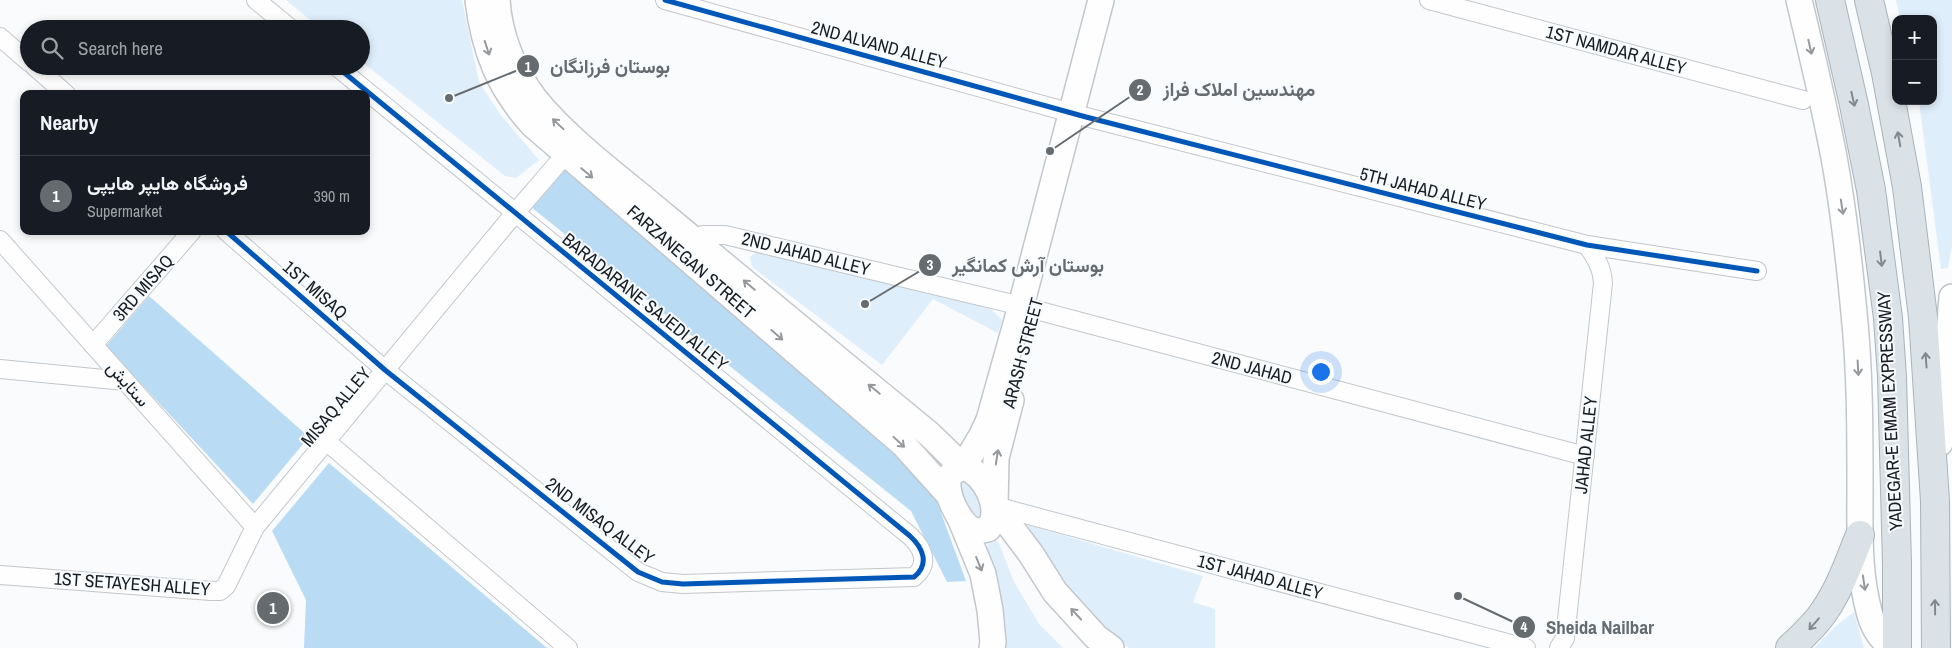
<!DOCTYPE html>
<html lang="en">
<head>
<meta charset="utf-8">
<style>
  :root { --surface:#171b24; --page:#20242c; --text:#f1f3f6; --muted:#9ea1a6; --line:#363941; --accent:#666b6f }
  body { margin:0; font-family:"Archivo Narrow",Vazirmatn,sans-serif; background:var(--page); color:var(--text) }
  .controls { position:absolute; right:15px; top:15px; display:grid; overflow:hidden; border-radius:10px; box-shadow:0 2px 8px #0003 }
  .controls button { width:45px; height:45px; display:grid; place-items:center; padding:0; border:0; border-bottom:1px solid var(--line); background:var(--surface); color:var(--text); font:25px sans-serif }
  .you { position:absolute; left:1320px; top:371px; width:18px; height:18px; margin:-12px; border:4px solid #fff; border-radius:50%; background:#1a73e8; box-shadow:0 0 0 8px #1a73e833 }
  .badge { display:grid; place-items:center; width:32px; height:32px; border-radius:50%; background:var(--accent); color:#fff; font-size:16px; font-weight:700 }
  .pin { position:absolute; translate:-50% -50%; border:2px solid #fff; box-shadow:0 1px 5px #0006 }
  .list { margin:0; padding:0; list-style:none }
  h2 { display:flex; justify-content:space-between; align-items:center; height:65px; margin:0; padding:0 20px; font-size:21px }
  h2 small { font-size:16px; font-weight:400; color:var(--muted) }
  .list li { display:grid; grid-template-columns:32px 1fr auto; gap:15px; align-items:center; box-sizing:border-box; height:80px; padding:0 20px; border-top:1px solid var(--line) }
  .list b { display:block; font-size:19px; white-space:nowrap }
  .list p { margin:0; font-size:16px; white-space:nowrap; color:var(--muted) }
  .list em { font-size:16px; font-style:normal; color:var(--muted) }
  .icon { flex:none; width:28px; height:28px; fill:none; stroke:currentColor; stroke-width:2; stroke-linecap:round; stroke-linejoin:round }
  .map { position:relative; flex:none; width:1952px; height:648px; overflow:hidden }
  .search { position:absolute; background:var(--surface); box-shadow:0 2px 8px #0003; left:20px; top:20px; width:350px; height:55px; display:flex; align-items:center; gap:12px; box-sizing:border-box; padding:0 18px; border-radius:28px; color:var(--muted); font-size:19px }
  .panel { position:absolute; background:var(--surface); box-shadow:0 2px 8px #0003; left:20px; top:90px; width:350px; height:145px; border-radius:10px }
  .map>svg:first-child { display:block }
  .green { fill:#dfeefb }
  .forest { fill:#badbf4 }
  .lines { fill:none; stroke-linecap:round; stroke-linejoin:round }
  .street-casing { stroke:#c3c7cb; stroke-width:20 }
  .secondary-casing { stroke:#c3c7cb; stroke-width:28 }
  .highway-casing { stroke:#a9b3ba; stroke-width:30 }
  .street { stroke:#fefeff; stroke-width:18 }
  .secondary { stroke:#fefeff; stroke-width:25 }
  .highway { stroke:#dae2e7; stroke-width:28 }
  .cycleway-casing { stroke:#f8fbfe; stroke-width:8 }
  .cycleway { stroke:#0057b8; stroke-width:5 }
  .oneway { stroke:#96999c }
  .oneway2 { stroke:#82898e }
  .labels { text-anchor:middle; stroke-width:4; stroke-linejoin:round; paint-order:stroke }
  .street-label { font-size:18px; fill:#171d22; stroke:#f8fbfe }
  .leader { fill:none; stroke:#666b6f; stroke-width:2 }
  .callout-dot { fill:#666b6f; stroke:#f8fbfe; stroke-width:2 }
  .mark-label { font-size:15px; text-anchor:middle; font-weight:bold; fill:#fff }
  .callout-label { font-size:19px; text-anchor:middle; font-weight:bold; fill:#666b6f; stroke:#f8fbfe; stroke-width:4; stroke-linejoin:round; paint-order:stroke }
</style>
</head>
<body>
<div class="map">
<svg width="1952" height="648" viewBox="0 0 1952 648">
  <rect width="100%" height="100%" fill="#f9fbfd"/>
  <g class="green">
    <path d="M286,0h176l17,82 21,32 39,46 -23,18 -11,-2 -144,-115v-32h-40z"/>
    <path d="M1896,0h56v245l-4,23 -7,1 -22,-168h14v-82h-33z"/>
    <path d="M760,249l175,42 57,19 10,10 -4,13 -65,-34 -51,66 -130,-98 -2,-10z"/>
    <path d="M964,475l26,35 -15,13 -20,-44z"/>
    <path d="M1028,525l175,51 -10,26 22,7v39h-86l-40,-29 -53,-71z"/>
    <path d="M998,541l16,41 25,42 24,24h-58c4,-13 -2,-43 -6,-56 -5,-16 -15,-33 -11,-49z"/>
    <path d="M1854,612l10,36h-50l22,-22z"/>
  </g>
  <g class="forest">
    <path d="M566,166l290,235 77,90 33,90 -19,1 -36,-71 -380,-304z"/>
    <path d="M149,296l160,141 -56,67 -147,-158z"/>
    <path d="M329,463l218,185h-243l2,-48 -34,-69z"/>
  </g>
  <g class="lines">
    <g class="street-casing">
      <g id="street">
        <path d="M256,0l35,29"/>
        <path d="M665,0l421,117 501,128 170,26"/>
        <path d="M1429,0l374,100"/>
        <path d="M0,37l29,25"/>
        <path d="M34,66l32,28"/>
        <path d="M226,231l159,139 253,202 24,10 21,2 231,-7c16,-13 9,-29 -4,-41l-574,-470"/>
        <path d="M0,240l255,287"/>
        <path d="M694,240l9,-5h22l296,71 564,150"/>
        <path d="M93,345l99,-114"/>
        <path d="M0,369l125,12"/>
        <path d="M326,441l242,207"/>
        <path d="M995,506l531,142"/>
        <path d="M0,575l211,16h9l6,-5 29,-59 260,-314 50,-58"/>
        <path d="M1559,648l6,-10 38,-355c-1,-16 -7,-25 -16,-38"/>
      </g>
    </g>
    <g class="secondary-casing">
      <g id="secondary">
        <path d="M478,0c6,50 21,88 55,125l370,319 46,51"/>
        <path d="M497,0c2,34 16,70 37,98 34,43 90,83 132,119 88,73 175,145 263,217l34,33 18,-30 8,-17 32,-114 80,-306"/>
        <path d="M1799,0c12,50 24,101 34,152 10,53 16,107 21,161 6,58 6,116 6,174 0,43 -2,87 10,128 4,14 11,25 24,33"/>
        <path d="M1011,400l-15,58 -1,48 36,48 24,38 41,45 15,11"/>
        <path d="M1940,443l12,-146"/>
        <path d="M963,467c22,5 41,44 25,62 -6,1 -10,3 -15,1 -14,-6 -31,-41 -23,-54 3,-5 8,-7 13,-9z"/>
        <path d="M960,518l23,56 7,36 3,32 -1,6"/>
      </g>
    </g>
    <g class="highway-casing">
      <g id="highway">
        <path d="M1830,0l24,105 17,85 17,128 4,59 5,187v84"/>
        <path d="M1869,0l17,73 21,114 16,130 12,184 1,147"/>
        <path d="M1790,648c12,-11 24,-22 33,-35 17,-24 26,-51 37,-78"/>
      </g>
    </g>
    <use href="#street" class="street"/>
    <use href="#secondary" class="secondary"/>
    <use href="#highway" class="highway"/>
    <g class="cycleway-casing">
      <g id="cycleway">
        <path d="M665,0l421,117 501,128 170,26"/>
        <path d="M226,231l159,139 253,202 24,10 21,2 231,-7c16,-13 9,-29 -4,-41l-574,-470"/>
      </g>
    </g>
    <use href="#cycleway" class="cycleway"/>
  </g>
  <defs><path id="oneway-shaft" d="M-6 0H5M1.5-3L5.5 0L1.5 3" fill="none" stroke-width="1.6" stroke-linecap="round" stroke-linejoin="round" transform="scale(1.25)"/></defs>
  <g class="oneway">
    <use href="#oneway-shaft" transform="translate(1810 47) rotate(77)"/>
    <use href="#oneway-shaft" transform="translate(487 48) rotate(72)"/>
    <use href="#oneway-shaft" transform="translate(558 124) rotate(-137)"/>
    <use href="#oneway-shaft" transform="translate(587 173) rotate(40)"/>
    <use href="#oneway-shaft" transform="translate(1842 207) rotate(81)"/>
    <use href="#oneway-shaft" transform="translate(749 285) rotate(-140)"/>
    <use href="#oneway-shaft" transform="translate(777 335) rotate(41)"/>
    <use href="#oneway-shaft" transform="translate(1858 368) rotate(87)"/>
    <use href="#oneway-shaft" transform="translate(874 389) rotate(-141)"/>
    <use href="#oneway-shaft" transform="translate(899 442) rotate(43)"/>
    <use href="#oneway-shaft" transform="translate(997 457) rotate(-81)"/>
    <use href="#oneway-shaft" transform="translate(979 564) rotate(68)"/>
    <use href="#oneway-shaft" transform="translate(1864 583) rotate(82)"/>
    <use href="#oneway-shaft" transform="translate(1076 614) rotate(-133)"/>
  </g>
  <g class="oneway2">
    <use href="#oneway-shaft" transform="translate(1853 99) rotate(77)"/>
    <use href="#oneway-shaft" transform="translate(1899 139) rotate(-100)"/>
    <use href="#oneway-shaft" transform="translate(1881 259) rotate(83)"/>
    <use href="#oneway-shaft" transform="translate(1926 360) rotate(-94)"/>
    <use href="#oneway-shaft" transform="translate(1935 607) rotate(-91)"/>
    <use href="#oneway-shaft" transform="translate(1814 624) rotate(131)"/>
  </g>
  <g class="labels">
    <g class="street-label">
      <text transform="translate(879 45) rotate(15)" y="6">2ND ALVAND ALLEY</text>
      <text transform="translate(1616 50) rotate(15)" y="6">1ST NAMDAR ALLEY</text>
      <text transform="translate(1423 189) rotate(14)" y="6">5TH JAHAD ALLEY</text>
      <text transform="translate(806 254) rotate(14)" y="6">2ND JAHAD ALLEY</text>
      <text transform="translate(691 262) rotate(41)" y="6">FARZANEGAN STREET</text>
      <text transform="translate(143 288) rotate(-49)" y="6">3RD MISAQ</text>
      <text transform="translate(315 290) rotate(41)" y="6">1ST MISAQ</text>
      <text transform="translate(645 302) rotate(39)" y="6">BARADARANE SAJEDI ALLEY</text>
      <text transform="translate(1023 353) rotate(-75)" y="6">ARASH STREET</text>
      <text transform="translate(1252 368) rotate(15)" y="6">2ND JAHAD</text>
      <text transform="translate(128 384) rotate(48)" y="6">ستایش</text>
      <text transform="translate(336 407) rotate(-50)" y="6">MISAQ ALLEY</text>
      <text transform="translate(1890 411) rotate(-93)" y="6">YADEGAR-E EMAM EXPRESSWAY</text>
      <text transform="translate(1586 445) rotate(-84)" y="6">JAHAD ALLEY</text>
      <text transform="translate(600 521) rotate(37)" y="6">2ND MISAQ ALLEY</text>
      <text transform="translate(1260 577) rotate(15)" y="6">1ST JAHAD ALLEY</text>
      <text transform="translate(132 584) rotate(4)" y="6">1ST SETAYESH ALLEY</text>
    </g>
  </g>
  <path class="leader" d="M449 98L528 66M1050 151L1140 90M865 304L930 265M1458 596L1524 627"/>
  <g class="callout-dot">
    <circle cx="449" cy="98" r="5"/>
    <circle cx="1050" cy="151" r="5"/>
    <circle cx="865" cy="304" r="5"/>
    <circle cx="1458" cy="596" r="5"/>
    <circle cx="528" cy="66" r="12"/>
    <circle cx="1140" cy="90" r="12"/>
    <circle cx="930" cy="265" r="12"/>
    <circle cx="1524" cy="627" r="12"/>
  </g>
  <g class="mark-label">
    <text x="528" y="72">1</text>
    <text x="1140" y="95">2</text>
    <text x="930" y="270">3</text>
    <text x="1524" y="632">4</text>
  </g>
  <g class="callout-label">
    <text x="610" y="73">بوستان فرزانگان</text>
    <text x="1239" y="96">مهندسین املاک فراز</text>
    <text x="1028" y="272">بوستان آرش کمانگیر</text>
    <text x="1600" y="634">Sheida Nailbar</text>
  </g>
</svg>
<div class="controls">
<button>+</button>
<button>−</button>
</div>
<div class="you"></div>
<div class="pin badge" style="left:273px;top:608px">1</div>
<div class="search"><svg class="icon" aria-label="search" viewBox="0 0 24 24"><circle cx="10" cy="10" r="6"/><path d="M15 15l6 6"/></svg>Search here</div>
<section class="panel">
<h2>Nearby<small></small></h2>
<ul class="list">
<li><span class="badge">1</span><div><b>فروشگاه هایپر هایپی</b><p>Supermarket</p></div><em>390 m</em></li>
</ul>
</section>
</div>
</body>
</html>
